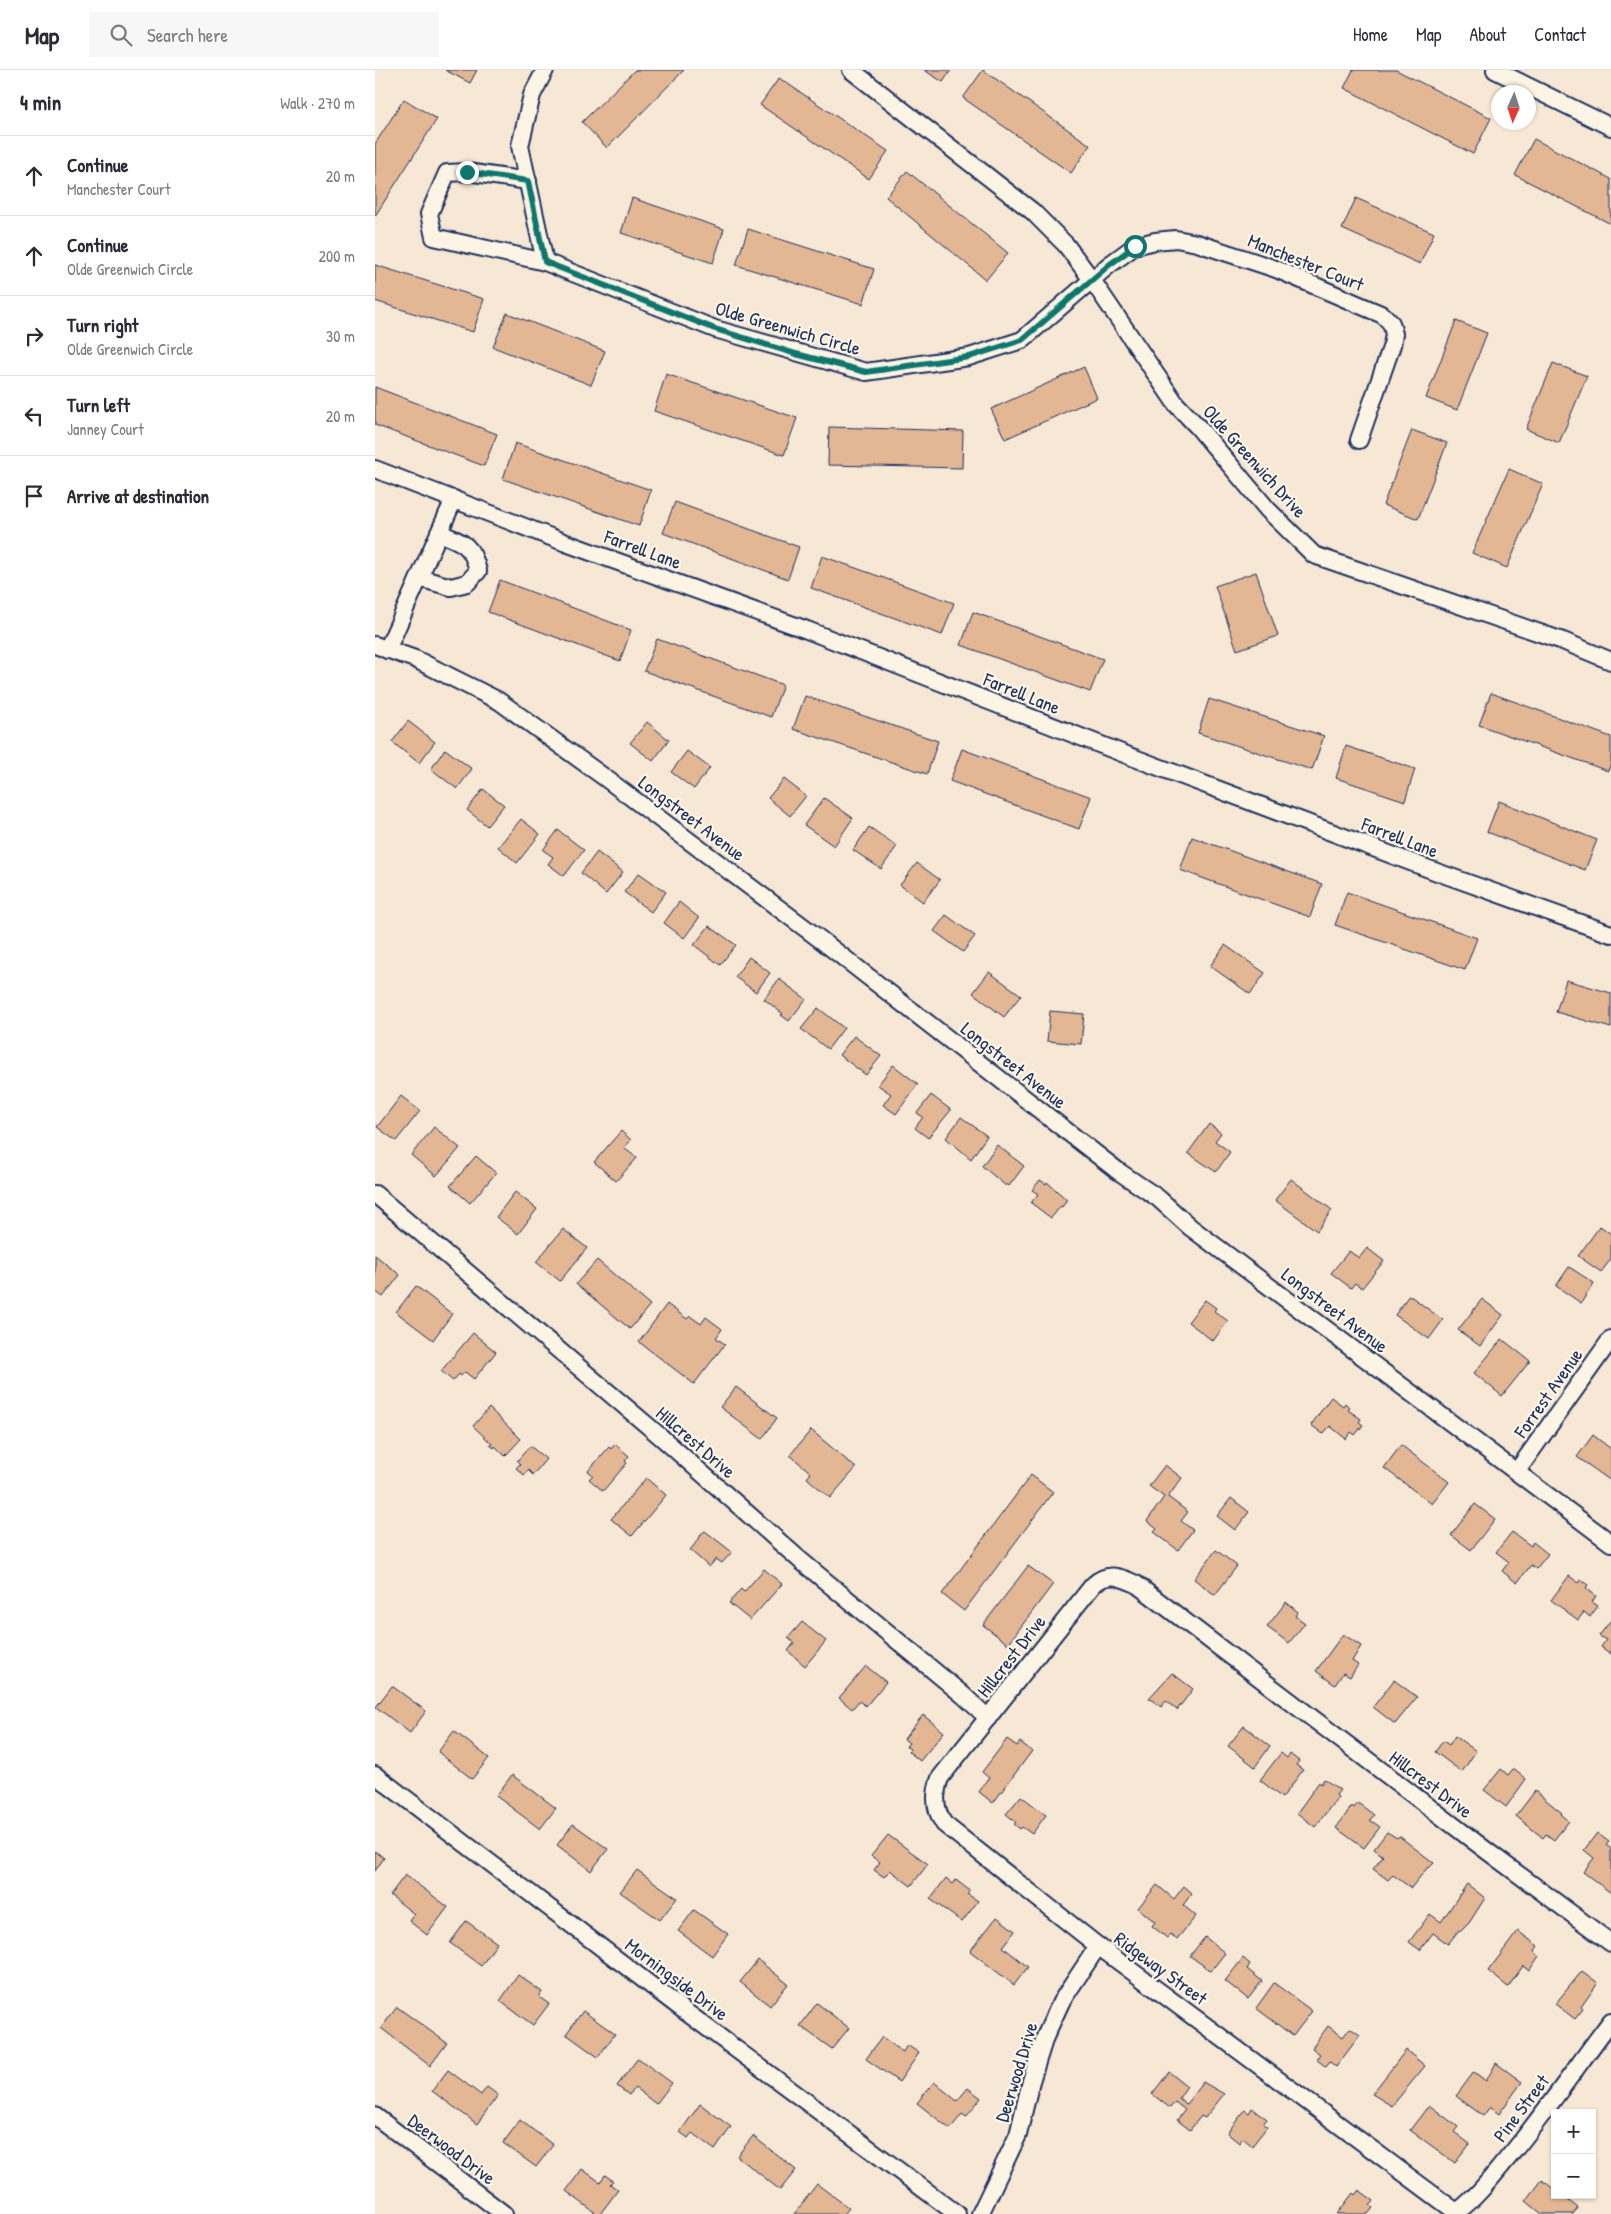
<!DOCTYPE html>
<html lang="en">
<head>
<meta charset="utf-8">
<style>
  :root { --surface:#fff; --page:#f7f7f7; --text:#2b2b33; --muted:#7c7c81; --line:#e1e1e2 }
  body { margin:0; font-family:"Patrick Hand",sans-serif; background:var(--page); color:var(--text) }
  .controls { position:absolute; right:15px; bottom:15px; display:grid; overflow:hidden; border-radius:0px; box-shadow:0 1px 4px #0004 }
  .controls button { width:45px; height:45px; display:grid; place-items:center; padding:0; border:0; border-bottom:1px solid var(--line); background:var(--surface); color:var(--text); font:25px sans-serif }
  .compass { position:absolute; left:1116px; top:15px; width:45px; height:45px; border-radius:50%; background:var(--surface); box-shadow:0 1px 4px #0004; rotate:183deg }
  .stop { position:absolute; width:15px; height:15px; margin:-11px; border:4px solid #0f766e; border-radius:50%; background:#fff }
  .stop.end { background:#0f766e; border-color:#fff; box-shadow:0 1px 5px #0008 }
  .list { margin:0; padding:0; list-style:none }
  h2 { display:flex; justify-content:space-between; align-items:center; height:65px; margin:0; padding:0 20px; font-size:21px }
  h2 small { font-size:16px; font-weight:400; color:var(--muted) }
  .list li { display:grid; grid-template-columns:32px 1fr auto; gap:15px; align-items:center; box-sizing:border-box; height:80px; padding:0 20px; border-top:1px solid var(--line) }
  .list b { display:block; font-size:19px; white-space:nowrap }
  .list p { margin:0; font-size:16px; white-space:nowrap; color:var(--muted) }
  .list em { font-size:16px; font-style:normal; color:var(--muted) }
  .icon { flex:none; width:28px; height:28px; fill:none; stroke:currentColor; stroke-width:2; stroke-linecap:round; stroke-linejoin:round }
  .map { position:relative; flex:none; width:1236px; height:2144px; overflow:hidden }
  header { display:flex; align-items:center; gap:30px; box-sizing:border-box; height:70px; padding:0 25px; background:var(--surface); border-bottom:1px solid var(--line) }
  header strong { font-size:24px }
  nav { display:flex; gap:28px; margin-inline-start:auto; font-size:18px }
  .search { width:350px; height:45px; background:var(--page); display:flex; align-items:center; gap:12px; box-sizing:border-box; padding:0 18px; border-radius:0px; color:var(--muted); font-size:19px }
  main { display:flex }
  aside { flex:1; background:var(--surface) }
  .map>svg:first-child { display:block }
  .building { fill:#e3b694; stroke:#1b2f5e }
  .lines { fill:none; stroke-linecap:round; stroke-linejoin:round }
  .street-casing { stroke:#1b2f5e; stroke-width:20 }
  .street { stroke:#fcf5e5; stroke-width:16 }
  .route { stroke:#0f766e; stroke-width:6 }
  .labels { text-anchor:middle; stroke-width:4.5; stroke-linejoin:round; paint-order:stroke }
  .street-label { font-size:19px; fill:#1b2f5e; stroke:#fcf5e5 }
</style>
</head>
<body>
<header>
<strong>Map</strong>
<div class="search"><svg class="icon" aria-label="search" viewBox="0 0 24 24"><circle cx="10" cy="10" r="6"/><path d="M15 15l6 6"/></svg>Search here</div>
<nav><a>Home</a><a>Map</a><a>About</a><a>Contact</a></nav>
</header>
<main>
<aside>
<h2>4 min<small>Walk · 270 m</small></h2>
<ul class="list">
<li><svg class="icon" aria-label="ahead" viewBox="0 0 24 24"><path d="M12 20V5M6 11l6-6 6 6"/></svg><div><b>Continue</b><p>Manchester Court</p></div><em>20 m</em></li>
<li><svg class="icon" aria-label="ahead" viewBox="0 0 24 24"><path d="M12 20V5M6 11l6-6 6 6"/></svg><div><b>Continue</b><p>Olde Greenwich Circle</p></div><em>200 m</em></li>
<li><svg class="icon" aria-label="right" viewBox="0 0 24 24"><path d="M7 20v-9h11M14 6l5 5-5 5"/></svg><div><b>Turn right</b><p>Olde Greenwich Circle</p></div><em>30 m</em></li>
<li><svg class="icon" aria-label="left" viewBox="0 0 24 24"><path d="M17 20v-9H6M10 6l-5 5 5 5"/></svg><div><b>Turn left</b><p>Janney Court</p></div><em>20 m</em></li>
<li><svg class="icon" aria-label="arrive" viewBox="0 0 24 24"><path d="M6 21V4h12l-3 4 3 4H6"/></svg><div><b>Arrive at destination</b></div></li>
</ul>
</aside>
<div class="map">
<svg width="1236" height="2144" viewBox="0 0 1236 2144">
  <rect width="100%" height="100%" fill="#f7e8d5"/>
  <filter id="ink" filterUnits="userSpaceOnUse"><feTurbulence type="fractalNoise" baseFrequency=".02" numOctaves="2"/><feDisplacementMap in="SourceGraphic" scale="10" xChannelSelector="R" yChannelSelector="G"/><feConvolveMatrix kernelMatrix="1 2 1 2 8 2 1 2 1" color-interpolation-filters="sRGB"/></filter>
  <g filter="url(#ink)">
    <g class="building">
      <path d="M70,0h32l-7,13z"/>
      <path d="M260,0h49l-77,78 -25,-26z"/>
      <path d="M549,0h27l-8,12z"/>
      <path d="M608,0l107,75 -19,28 -108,-75z"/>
      <path d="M978,0h43l95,48 -18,36 -129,-66z"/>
      <path d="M404,8l109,73 -19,28 -109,-74z"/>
      <path d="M29,29l33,20 -62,97v-72z"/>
      <path d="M1159,69l77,40v45l-96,-49z"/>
      <path d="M532,101l101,82 -22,27 -100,-83z"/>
      <path d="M257,128l92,31 -11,34 -92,-30z"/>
      <path d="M981,128l78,35 -14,31 -78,-35z"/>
      <path d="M373,159l126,40 -11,35 -127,-39z"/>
      <path d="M0,195l109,34 -11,33 -98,-31z"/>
      <path d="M132,243l98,38 -14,34 -98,-38z"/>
      <path d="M1081,251l31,12 -30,77 -31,-12z"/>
      <path d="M1178,293l34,13 -28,67 -33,-14z"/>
      <path d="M709,297l13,31 -92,41 -14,-30z"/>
      <path d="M291,304l131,44 -13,37 -130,-44z"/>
      <path d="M0,317l122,47 -13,32 -109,-41z"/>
      <path d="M454,357l134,4 -1,37 -134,-3z"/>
      <path d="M1037,360l35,13 -29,76 -35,-14z"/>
      <path d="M140,373l136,47 -12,36 -136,-47z"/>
      <path d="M1134,399l34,15 -36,84 -35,-15z"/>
      <path d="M300,432l124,45 -11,32 -125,-46z"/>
      <path d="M447,486l132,47 -12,32 -131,-47z"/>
      <path d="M881,502l22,64 -41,14 -22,-64z"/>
      <path d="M125,510l131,50 -11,31 -132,-49z"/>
      <path d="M598,542l130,47 -13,33 -129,-47z"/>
      <path d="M282,569l126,46 -12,32 -127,-46z"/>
      <path d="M1116,623l120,44v26l-3,8 -129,-46z"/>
      <path d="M430,626l133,45 -11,33 -134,-45z"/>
      <path d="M834,629l115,37 -12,34 -114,-37z"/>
      <path d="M33,651l27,21 -16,21 -27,-21z"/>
      <path d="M272,652l22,18 -16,21 -23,-18z"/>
      <path d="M971,676l69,23 -10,32 -69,-23z"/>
      <path d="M70,679l27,20 -15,20 -26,-20z"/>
      <path d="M587,679l129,48 -12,32 -129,-48z"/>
      <path d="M312,681l23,17 -16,21 -23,-17z"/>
      <path d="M409,709l22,17 -16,20 -22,-18z"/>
      <path d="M108,719l21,16 -17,21 -20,-16z"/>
      <path d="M449,728l29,20 -19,28 -30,-21z"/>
      <path d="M1124,731l98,39 -12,30 -98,-38z"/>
      <path d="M146,749l19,15 -23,29 -19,-16z"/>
      <path d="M494,757l28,19 -16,23 -28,-19z"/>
      <path d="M183,760l26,20 -20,26 -16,-12 5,-7 -10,-7z"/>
      <path d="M817,767l130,47 -12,33 -130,-47z"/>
      <path d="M222,782l26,20 -17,22 -25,-21z"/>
      <path d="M542,793l23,17 -17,22 -23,-17z"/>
      <path d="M264,803l27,19 -15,20 -27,-20z"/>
      <path d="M972,822l130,46 -12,32 -130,-45z"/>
      <path d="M304,832l20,16 -15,20 -20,-15z"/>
      <path d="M571,845l29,21 -12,16 -29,-21z"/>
      <path d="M334,856l27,19 -16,20 -26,-20z"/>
      <path d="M850,875l40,28 -15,21 -40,-28z"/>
      <path d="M374,887l21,16 -14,19 -21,-15z"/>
      <path d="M614,902l32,23 -17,22 -31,-24z"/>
      <path d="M404,909l27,20 -17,22 -8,-6 2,-1 -19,-15z"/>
      <path d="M1191,910l45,13v35l-55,-16z"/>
      <path d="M443,938l26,20 -16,21 -27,-20z"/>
      <path d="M675,941l34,3 -3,30 -34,-3z"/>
      <path d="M479,966l27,20 -15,19 -27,-20z"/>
      <path d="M518,995l25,19 -22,30 -13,-9 8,-11 -13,-9z"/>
      <path d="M556,1025l20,15 -23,28 -13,-10 8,-11 -6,-4z"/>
      <path d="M26,1026l19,15 -24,30 -19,-14z"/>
      <path d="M586,1047l26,19 -16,23 -25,-21z"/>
      <path d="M834,1054l12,9 -6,8 15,11 -14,20 -28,-19z"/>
      <path d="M59,1057l26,21 -24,28 -25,-21z"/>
      <path d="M246,1061l10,9 -7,8 13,10 -21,23 -22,-19z"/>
      <path d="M622,1075l27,21 -15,20 -2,-2 -1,2 -24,-20z"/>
      <path d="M101,1086l20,17 -26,30 -20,-17z"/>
      <path d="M916,1109l41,31 -15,21 -42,-31z"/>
      <path d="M665,1110l6,4 1,-2 19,17v2l-4,6 -1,-1 -10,12 -20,-15 7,-9 -6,-4z"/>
      <path d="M140,1122l22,17 -19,25 -22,-17z"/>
      <path d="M1225,1156l11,8v25l-10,13 -23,-16z"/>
      <path d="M188,1159l24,19 -27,33 -24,-19z"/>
      <path d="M992,1178l17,13 -22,27 -7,-5 -4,5 -20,-15 18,-22 10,7z"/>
      <path d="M0,1185l25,20 -17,22 -8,-6z"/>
      <path d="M222,1190l53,45 -20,24 -54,-45z"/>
      <path d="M1194,1197l25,16 -13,20 -25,-17z"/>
      <path d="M41,1216l36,28 -19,26 -37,-28z"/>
      <path d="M1034,1225l34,25 -14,19 -34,-24z"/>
      <path d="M1107,1229l21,16 -23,31 -22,-16z"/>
      <path d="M830,1230l11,8 -2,3 14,10 -15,20 -25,-19z"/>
      <path d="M292,1234l20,15 3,-3 11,8 5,-7 16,12 -6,9 9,6 -31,40 -55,-42z"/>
      <path d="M98,1263l23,19 -22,27 -9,-7 -4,4 -2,-2 -6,7 -12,-10z"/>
      <path d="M1127,1269l28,22 -28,35 -28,-23z"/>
      <path d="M361,1317l41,31 -15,21 -42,-32z"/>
      <path d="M956,1327l12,9 2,-3 5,5 -2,2 13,9 -2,3 4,3 -8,10 -4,-3 -5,7 -16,-13 -7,8 -12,-9z"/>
      <path d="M114,1338l32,31 -16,17 -10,-10 -1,2 -4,-3 2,-1 -19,-18z"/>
      <path d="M436,1360l45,38 -26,30 -23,-20 4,-5 -21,-18z"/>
      <path d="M1218,1365l18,14v32l-34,-24z"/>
      <path d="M240,1374l14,12 -4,5 2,2 -24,28 -14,-12 4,-4 -5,-4 21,-24 2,2z"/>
      <path d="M1026,1375l48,37 -17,22 -48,-36z"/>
      <path d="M155,1376l16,13 -13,16 -5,-5 -4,5 -8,-7 4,-4 -3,-3z"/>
      <path d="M790,1395l17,13 -14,19 20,15 -7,9 12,9 -15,20 -24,-18 3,-3 -10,-8 17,-24 -15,-11z"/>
      <path d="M656,1405l22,17 -89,119 -22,-17z"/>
      <path d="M271,1408l20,17 -34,41 -21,-17z"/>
      <path d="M856,1428l18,14 -14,18 -18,-14z"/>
      <path d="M1100,1434l20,15 -24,31 -20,-15z"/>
      <path d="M330,1461l27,21 -10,11 -6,-4 -7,8 -19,-17 9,-11 2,-5z"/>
      <path d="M1137,1462l19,14 2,-4 15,12 -12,15 -5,-4 -14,18 -15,-12 7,-9 -13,-10z"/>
      <path d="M841,1480l21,16 -22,29 -21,-16z"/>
      <path d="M653,1496l25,18 -45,60 -25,-19z"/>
      <path d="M389,1499l18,15 -32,36 -21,-17 12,-14 3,3z"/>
      <path d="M1194,1506l10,7 2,-3 7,5 -2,3 10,8 -4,6 6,4 -8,11 -6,-5 -6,8 -27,-20z"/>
      <path d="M911,1532l12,10 -3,4 10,7 -16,20 -22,-16z"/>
      <path d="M1236,1550v34l-10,-7 5,-7 -7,-4z"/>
      <path d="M427,1552l24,19 -21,25 -17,-15 6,-8 -6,-5z"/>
      <path d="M968,1564l18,12 -9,15 6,4 -8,12 -7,-4 -8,12 -19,-14z"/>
      <path d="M491,1596l20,16 -20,24 -7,-5 -7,8 -13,-11z"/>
      <path d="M797,1603l21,16 -16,21 -11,-9 -5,6 -12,-9z"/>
      <path d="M1019,1610l23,17 -22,27 -22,-17z"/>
      <path d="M17,1616l34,25 -16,22 -34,-26z"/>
      <path d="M548,1645l21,17 -24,29 -12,-10 2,-2 -4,-3 3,-3 -5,-4z"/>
      <path d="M869,1656l26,20 -15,21 -27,-21z"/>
      <path d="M79,1661l35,27 -17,21 -34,-27z"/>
      <path d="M1080,1666l21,15 -14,21 -27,-20 8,-11 6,4z"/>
      <path d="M632,1669l10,7 3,-4 12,9 -39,52 -14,-11 10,-14 -7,-6z"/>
      <path d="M906,1683l6,5 3,-4 9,7 -3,4 7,5 -21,28 -22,-18z"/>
      <path d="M1126,1699l7,6 5,-6 13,10 -20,28 -22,-17z"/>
      <path d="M137,1705l44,33 -16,21 -44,-33z"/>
      <path d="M949,1709l16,11 -4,5 2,2 -23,30 -18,-14 22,-31 2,2z"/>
      <path d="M1160,1721l27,22 -1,1 8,7 -15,19 -8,-6 -3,4 -27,-22z"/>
      <path d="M646,1726l25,19 -14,19 -10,-7 -2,2 -6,-5 2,-2 -10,-8z"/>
      <path d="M983,1733l16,12 -4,5 10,7 -16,21 -28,-20 16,-22 2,2z"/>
      <path d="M198,1754l35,25 -17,22 -34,-26z"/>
      <path d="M1012,1762l10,6 2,-2 35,27 -5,5 -1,-1 -17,21 -18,-13 -5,5 -15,-11 10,-13 -9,-7z"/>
      <path d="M1222,1763l12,9 -3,3 5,4v44l-28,-21 11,-14 -10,-8z"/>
      <path d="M513,1765l40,29 -17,22 -21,-16 -6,7 -10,-7 6,-8 -9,-6z"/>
      <path d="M0,1781l9,7 -9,13z"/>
      <path d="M262,1800l40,28 -17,22 -40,-28z"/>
      <path d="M30,1805l43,32 -21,28 -18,-14 5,-7 -24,-19z"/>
      <path d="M571,1808l7,6 3,-4 14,11 -3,3 11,7 -16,21 -32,-23z"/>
      <path d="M1092,1814l18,14 -16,25 -8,8 -2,-1 -11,14 -15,-11 -13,17 -11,-8 21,-28 11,8z"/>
      <path d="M782,1815l17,14 10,-13 8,7 -9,12 13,11 -19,23 -7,-5 -3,4 -15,-12 3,-4 -17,-14z"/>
      <path d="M319,1840l34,24 -16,22 -34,-25z"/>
      <path d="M622,1847l18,14 -12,16 25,20 -14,18 -44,-34z"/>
      <path d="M91,1851l31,22 -16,23 -31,-23z"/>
      <path d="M1143,1861l20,15 -4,6 5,4 -10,15 -6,-5 -15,21 -20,-16z"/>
      <path d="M830,1867l20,16 -14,18 -21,-15z"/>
      <path d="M868,1888l7,6 -3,5 15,12 -14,18 -23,-18z"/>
      <path d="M383,1890l30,24 -18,22 -30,-24z"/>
      <path d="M1207,1901l16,12 -17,24 2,2 -8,10 -20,-15z"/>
      <path d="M143,1905l24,17 -3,5 10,7 -16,21 -33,-24z"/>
      <path d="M899,1913l38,28 -19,25 -37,-28z"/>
      <path d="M442,1933l32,25 -17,21 -32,-23z"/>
      <path d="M22,1937l50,36 -17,23 -49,-38z"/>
      <path d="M208,1941l32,23 -17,23 -32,-23z"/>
      <path d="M953,1956l15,11 7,-9 10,7 -24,32 -6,-5 -4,5 -10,-8 4,-5 -8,-6z"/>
      <path d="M507,1967l21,15 4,-7 12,8 -20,29 -33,-23z"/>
      <path d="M1031,1980l19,16 -33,40 -20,-12z"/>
      <path d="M263,1988l34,25 -16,21 -21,-16 -6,7 -12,-9z"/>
      <path d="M1121,1993l26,19 -23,32 -9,-7 -7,9 -27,-20 18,-24 12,9z"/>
      <path d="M73,2000l33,25 6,-8 11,8 -21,29 -45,-33z"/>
      <path d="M794,2002l18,14 -8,12 7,6 17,-22 21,12 -19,24 -4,-2 -11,14 -13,-10 8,-10 -10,-8 -5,6 -18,-14z"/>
      <path d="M559,2012l23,19 11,-13 13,10 -15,19 -4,-3 -12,15 -33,-26z"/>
      <path d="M325,2034l31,23 -16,23 -23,-17 -4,5 -8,-6z"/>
      <path d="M1054,2035l29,22 -4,5 16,12 -15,19 -45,-33z"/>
      <path d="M877,2038l15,11 -4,5 4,3 -15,19 -9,-8 -4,5 -12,-10 18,-23 4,3z"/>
      <path d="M145,2050l33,25 -17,22 -33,-24z"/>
      <path d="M378,2066l43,34 -16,20 -43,-34z"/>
      <path d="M207,2099l18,13 5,-7 8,6 -3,3 8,6 -18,24h-3l-31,-23z"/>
      <path d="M1167,2110l13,10v5h6l17,13 -5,6h-31l-16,-13z"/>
      <path d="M442,2114l32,24 -5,6h-50z"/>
      <path d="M984,2120l15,11 -4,5 3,2 -5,6h-31l16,-21 2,2z"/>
    </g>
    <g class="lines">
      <g class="street-casing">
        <g id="street">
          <path d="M170,0l-13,25 -12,51 25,116 170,67 151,43 103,-15 53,-17 87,-75 26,-19 20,-5 21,-2 21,4 79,26 107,46 8,8 3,11 -2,11 -33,95"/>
          <path d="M476,0l181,141 34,34 26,35 84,124 22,23 70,83 46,45 249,86 48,20"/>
          <path d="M1120,0l116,57"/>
          <path d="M153,111l-61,-9 -20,1 -18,41 5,23 111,25"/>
          <path d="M0,399l191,74 241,87 325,127 305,115 174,62"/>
          <path d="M44,508l32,9 16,-4 11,-12c-6,-27 -16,-29 -39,-38"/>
          <path d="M0,575l40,14 84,42 105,76 217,163 297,231 40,27 32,29 421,316"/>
          <path d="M12,580l67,-151"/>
          <path d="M0,1124l286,243 139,123 163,135 25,23"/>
          <path d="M1142,1401l94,-132"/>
          <path d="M0,1705l307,234 275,205"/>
          <path d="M0,2046l129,98"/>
          <path d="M1082,2142c20,-15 34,-34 50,-53 37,-44 69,-92 104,-138"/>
          <path d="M605,2144l38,-79 13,-54 14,-44 16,-35 37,-56"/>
          <path d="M1084,2144l-361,-268 -154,-122c-10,-15 -10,-30 -4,-46l153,-193c15,-14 27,-8 43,-1l351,267 124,92"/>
        </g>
      </g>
      <use href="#street" class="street"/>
    </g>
  </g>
  <g class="lines" filter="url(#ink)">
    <path class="route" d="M92,102l61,9 17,81 170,67 81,25 70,18 103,-15 53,-17 87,-75 26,-19"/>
  </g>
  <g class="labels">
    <g class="street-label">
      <text transform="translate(931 192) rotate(22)" y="7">Manchester Court</text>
      <text transform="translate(413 258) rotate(16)" y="7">Olde Greenwich Circle</text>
      <text transform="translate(880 391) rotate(48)" y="7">Olde Greenwich Drive</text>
      <text transform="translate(268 479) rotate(20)" y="7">Farrell Lane</text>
      <text transform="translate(647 623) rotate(22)" y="7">Farrell Lane</text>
      <text transform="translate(317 748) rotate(37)" y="7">Longstreet Avenue</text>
      <text transform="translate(1025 767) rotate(21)" y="7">Farrell Lane</text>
      <text transform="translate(639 995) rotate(38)" y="7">Longstreet Avenue</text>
      <text transform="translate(960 1240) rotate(37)" y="7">Longstreet Avenue</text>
      <text transform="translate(1173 1323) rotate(-55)" y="7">Forrest Avenue</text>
      <text transform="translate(321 1372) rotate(41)" y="7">Hillcrest Drive</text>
      <text transform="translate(636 1586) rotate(-52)" y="7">Hillcrest Drive</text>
      <text transform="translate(1056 1714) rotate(37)" y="7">Hillcrest Drive</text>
      <text transform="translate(786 1898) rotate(36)" y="7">Ridgeway Street</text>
      <text transform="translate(302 1909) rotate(37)" y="7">Morningside Drive</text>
      <text transform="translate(641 2002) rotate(-73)" y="7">Deerwood Drive</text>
      <text transform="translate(1146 2038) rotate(-53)" y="7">Pine Street</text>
      <text transform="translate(77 2079) rotate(37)" y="7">Deerwood Drive</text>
    </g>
  </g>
</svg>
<div class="controls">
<button>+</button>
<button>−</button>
</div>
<svg class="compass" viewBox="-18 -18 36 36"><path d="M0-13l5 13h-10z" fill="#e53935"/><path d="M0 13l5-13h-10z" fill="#7c7c81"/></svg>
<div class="stop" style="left:760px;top:176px"></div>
<div class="stop end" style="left:92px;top:102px"></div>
</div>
</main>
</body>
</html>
